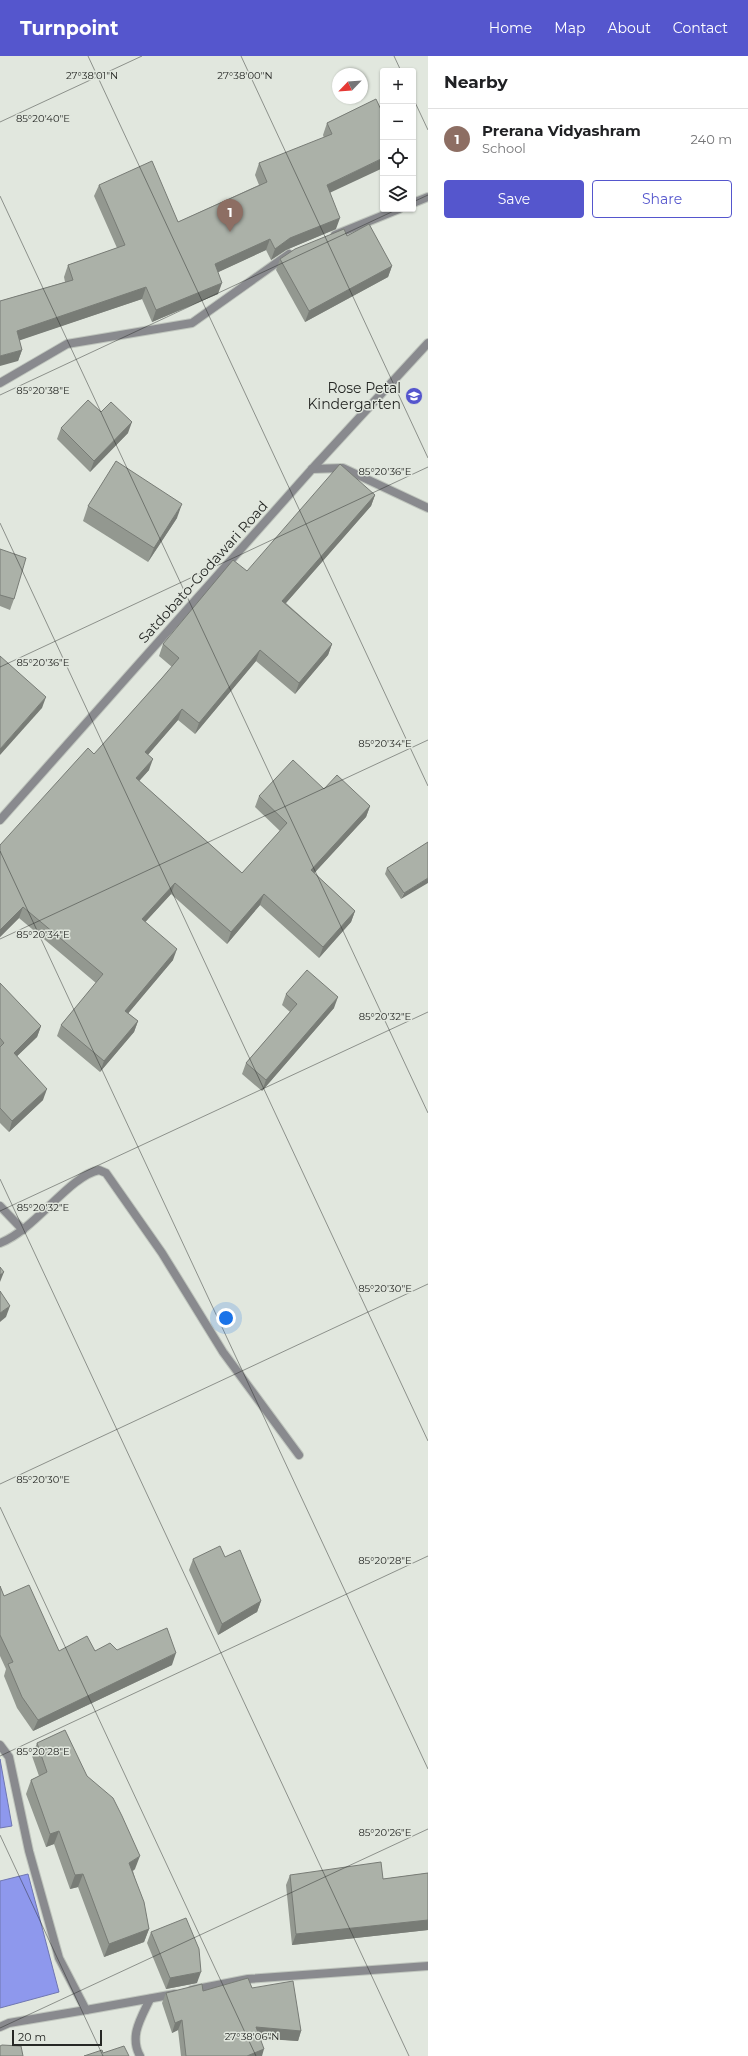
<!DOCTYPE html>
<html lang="en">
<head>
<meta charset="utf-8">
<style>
  :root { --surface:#fff; --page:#f2f2f2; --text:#202124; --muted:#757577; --line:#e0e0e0; --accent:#5556cd }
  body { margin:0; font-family:Montserrat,sans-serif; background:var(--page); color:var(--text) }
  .controls { position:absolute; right:12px; top:12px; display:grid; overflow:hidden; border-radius:4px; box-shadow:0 1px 3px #0004 }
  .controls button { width:36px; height:36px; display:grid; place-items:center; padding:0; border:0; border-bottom:1px solid var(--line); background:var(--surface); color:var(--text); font:20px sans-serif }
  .compass { position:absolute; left:332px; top:12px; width:36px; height:36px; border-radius:50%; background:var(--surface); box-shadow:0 1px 3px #0004; rotate:245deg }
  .scale { position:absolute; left:12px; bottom:10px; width:90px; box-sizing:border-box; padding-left:4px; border:2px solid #262825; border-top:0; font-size:11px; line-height:14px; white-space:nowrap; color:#262825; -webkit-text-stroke:3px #e1e7de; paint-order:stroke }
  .you { position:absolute; left:226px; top:1262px; width:14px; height:14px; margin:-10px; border:3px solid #fff; border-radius:50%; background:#1a73e8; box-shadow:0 0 0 6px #1a73e833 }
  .badge { display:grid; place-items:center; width:26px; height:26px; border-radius:50%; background:var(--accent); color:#fff; font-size:13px; font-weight:700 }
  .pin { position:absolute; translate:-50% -33px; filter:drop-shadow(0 1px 2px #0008) }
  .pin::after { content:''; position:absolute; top:21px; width:14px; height:12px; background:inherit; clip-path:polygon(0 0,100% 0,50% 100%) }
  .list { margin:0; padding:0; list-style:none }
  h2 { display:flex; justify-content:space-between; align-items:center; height:52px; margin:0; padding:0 16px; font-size:17px }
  h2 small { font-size:13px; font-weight:400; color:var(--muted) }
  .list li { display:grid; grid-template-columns:26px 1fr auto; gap:12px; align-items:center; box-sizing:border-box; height:60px; padding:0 16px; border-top:1px solid var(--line) }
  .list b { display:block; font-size:15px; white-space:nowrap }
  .list p { margin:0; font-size:13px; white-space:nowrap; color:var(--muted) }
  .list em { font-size:13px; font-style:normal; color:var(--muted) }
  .actions { display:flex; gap:8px; padding:12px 16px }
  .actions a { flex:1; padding:9px 0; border:1px solid var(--accent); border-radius:4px; text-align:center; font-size:14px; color:var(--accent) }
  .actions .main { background:var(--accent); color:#fff }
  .icon { flex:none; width:22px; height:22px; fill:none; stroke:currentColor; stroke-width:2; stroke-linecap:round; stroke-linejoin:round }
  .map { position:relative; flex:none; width:428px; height:2000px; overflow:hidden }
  header { display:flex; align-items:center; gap:24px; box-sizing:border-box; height:56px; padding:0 20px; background:var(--accent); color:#fff }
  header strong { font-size:19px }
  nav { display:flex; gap:22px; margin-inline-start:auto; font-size:14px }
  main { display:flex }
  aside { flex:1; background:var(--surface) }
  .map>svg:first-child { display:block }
  .water { fill:#8e98ed; stroke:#6f76b1 }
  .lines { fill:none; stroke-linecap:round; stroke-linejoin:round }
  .minor-casing { stroke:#bfc5bd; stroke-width:10 }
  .tertiary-casing { stroke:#bfc5bd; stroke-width:10 }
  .minor { stroke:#898a8e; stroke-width:8 }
  .tertiary { stroke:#898a8e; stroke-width:8 }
  .wall { fill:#939890 }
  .shaded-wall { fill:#787c76 }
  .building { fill:#abb1a8; stroke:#787c76 }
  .ticks { fill:none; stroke:#262825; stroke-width:1; stroke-opacity:0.45 }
  .labels { text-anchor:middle; stroke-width:3; stroke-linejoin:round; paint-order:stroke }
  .poi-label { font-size:14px; fill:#262825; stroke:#e1e7de; text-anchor:end }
  .street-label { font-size:14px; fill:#262825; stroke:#e1e7de }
  .ticks-label { font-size:10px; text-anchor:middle; fill:#262825; stroke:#e1e7de; stroke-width:3; stroke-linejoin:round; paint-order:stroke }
</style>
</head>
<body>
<header>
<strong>Turnpoint</strong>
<nav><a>Home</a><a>Map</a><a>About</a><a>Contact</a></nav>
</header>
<main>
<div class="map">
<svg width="428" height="2000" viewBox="0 0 428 2000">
  <rect width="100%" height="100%" fill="#e1e7de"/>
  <g class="water">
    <path d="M0,1703l12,67 -12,2z"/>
    <path d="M28,1818l31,118 -59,16v-127z"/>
  </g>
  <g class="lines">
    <g class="minor-casing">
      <g id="minor">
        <path d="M413,147l15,-6"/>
        <path d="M335,179l64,-26"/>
        <path d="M0,327l67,-39 125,-21 97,-69"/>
        <path d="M312,413l31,-1 85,40"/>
        <path d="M0,1150l23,24"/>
        <path d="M0,1187c35,-13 69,-67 99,-73l7,3 56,80 61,99 76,103"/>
        <path d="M0,1689l9,12 20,94 30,107 27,52 89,-16"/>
        <path d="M192,1934l56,-11 180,-13"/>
        <path d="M0,1971l9,-4 77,-13"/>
        <path d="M140,2000c-11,-20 1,-38 10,-57"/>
      </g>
    </g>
    <g class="tertiary-casing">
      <path id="tertiary" d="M0,764l312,-351 116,-126"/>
    </g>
    <use href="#minor" class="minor"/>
    <use href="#tertiary" class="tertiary"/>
  </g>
  <g class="wall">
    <path d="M376,43l-46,94 6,36 -50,21 -15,10 -5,-10 -48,22v22l-66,28 -10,-23 -123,41 3,10 -4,11 -18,-60 65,-19 -1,-5 4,-12 49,-17 -23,-52 5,-11 79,37 81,-37 -4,-10 4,-12 65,-25 -1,-3 4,-12z"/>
    <path d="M347,180l45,30 -4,11 -83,45 -29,-52 4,-11z"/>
    <path d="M101,356l27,21 -38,39 -33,-33 4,-11z"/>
    <path d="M375,439l-4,11 -85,97 46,41 -4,11 -33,39 -39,-33 -61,73 -17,-14 -30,34 1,16 -10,11 103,92 38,-42 -25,-24 4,-11 65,-7 46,17 -4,11 -52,56 41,38 -4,11 -32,36 -59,-53 -33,39 -56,-50 -26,28 28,38 -45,53 10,8 -4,11 -34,40 -43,-36 4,-11 35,-42 -77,-65 -19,19v-92l94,-91 68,-76 10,-11 -13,-11 4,-12 84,-73z"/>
    <path d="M88,450l89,12 -29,44 -65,-41z"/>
    <path d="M0,493l14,50 -4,11 -10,-4z"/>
    <path d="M428,786l-27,57 -16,-25 2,-6z"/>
    <path d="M0,928l41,42 -4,11 -20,19 26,44 -34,32 -9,-9z"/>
    <path d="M286,938l48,14 -72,83 -20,-17 4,-11 44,-51 -8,-7z"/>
    <path d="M193,1503l68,42 -4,11 -39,23 -29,-65z"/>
    <path d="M0,1530l4,10 55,55 58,-1 55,15 -139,66 -16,-23 -13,-32 2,-7 -6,-13z"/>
    <path d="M37,1687l50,33 48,93 -2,2 16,58 -5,13 -40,15 -26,-70 -8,2 -16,-45 -8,3 -20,-53 5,-14 8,-4 -7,-20z"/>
    <path d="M428,1817v57l-136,15 -6,-60 4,-10 93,4z"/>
    <path d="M151,1876l46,51 -31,6 -19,-46z"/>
    <path d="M252,1932l49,43 -3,10 -38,-3 2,18h-81l-3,-26 -6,3 -10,-30 4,-10z"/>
  </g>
  <g class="shaded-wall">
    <path d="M383,102v10l-60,28 4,-11z"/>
    <path d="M340,162l-4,11 -50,21 -15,10 4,-11 15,-11z"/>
    <path d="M270,183l-4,11 -56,26 5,-12z"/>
    <path d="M392,210l-4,11 -83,45 4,-11z"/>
    <path d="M222,227l-4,11 -66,28 4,-12z"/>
    <path d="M146,231l-4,12 -130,44 5,-12z"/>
    <path d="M22,294l-4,11 -18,5v-10z"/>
    <path d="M132,366l-4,11 -38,39 4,-11z"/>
    <path d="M375,439l-4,11 -93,106 4,-11z"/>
    <path d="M182,448l-5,14 -29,44 6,-14z"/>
    <path d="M332,588l-4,11 -33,39 4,-11z"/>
    <path d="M260,594l-4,11 -61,73 4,-11z"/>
    <path d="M46,641l-4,11 -42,47v-6z"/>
    <path d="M182,653l-4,11 -37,43 4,-11z"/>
    <path d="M153,703l-4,11 -17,19 4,-11z"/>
    <path d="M370,750l-4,11 -59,64 4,-11z"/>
    <path d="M428,822v5l-27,16 3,-6z"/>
    <path d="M175,827l-4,11 -33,36 4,-11z"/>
    <path d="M264,838l-4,11 -33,39 4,-12z"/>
    <path d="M23,851l-4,11 -19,19v-7z"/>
    <path d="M355,855l-4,11 -32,36 4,-11z"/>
    <path d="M177,893l-4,11 -52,62 4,-11z"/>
    <path d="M338,941l-4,11 -72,83 4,-11z"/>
    <path d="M138,965l-4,11 -34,40 4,-11z"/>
    <path d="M41,970l-4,11 -27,26 4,-10z"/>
    <path d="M47,1033l-4,11 -34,32 3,-11z"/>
    <path d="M4,1216l-4,10v-7z"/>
    <path d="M10,1250l-4,11 -6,5v-9z"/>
    <path d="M261,1545l-4,11 -39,23 4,-11z"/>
    <path d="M176,1597l-4,12 -139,66 5,-11z"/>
    <path d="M59,1775l-5,13 -8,3 4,-13z"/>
    <path d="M140,1800l-5,13 -11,7 5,-13z"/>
    <path d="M83,1818l-5,13 -8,2 5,-14z"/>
    <path d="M428,1864v10l-136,15 4,-11z"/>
    <path d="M149,1873l-5,13 -40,15 5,-13z"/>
    <path d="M201,1916l-4,11 -31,6 4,-11z"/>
    <path d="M182,1964l-4,10 -6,3 3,-10z"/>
    <path d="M256,1971l45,4 -3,10 -46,-3z"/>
    <path d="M264,1993l-2,7h-15z"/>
  </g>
  <g class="building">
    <path d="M376,43l7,15v44l-56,27 13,33 -50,20 -15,11 -5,-10 -55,25 7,19 -66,27 -10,-23 -129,44 5,19 -22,6v-55l73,-21 -5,-15 57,-20 -26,-60 53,-24 26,61 89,-40 -8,-19 73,-29 -5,-11z"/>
    <path d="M369,168l23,42 -83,45 -29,-52 15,-10 49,-20 3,7z"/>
    <path d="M88,344l13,12 10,-10 21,20 -38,39 -33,-33z"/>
    <path d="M116,405l66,43 -28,44 -66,-42z"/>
    <path d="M340,408l35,31 -93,106 50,43 -33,39 -39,-33 -61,73 -17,-14 -37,43 8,7 -17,19 106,95 45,-50 -28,-27 34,-36 31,29 13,-14 33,31 -59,64 44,41 -32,36 -59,-53 -33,38 -56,-49 -33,36 35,30 -52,62 13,10 -34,40 -43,-36 42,-51 -80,-67 -23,23v-85l88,-97 6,6 68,-76 17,-20 -16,-14 70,-84 14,11z"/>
    <path d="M0,493l26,9 -12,41 -14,-4z"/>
    <path d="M0,600l46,41 -46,52z"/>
    <path d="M428,786v36l-24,15 -17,-25z"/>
    <path d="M307,914l31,27 -72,83 -20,-17 51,-59 -11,-10z"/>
    <path d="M0,927l41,43 -27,27 33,36 -35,32 -12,-13v-61l4,-4 -4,-5z"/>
    <path d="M0,1211l4,5 -4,3z"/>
    <path d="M0,1235l10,15 -10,7z"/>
    <path d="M220,1490l5,11 15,-7 21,51 -39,23 -29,-65z"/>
    <path d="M29,1529l30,66 28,-15 8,15 15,-8 7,7 50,-22 9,25 -138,67 -16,-23 -14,-33 5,-2 -13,-27v-49l4,10z"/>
    <path d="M65,1674l22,46 26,22 9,18 18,40 -11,7 15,39 5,27 -40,15 -26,-70 -8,1 -16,-44 -9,3 -19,-54 16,-8 -10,-29z"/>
    <path d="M381,1806l2,17 45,-6v47l-132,14 -6,-59z"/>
    <path d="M186,1862l13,31 2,23 -31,6 -19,-46z"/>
    <path d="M248,1922l4,10 41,-7 8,50 -45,-4 8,22 -17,7h-61l-4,-36 -7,3 -9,-30 36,-9 1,7z"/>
    <path d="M2,1989l19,1 2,10h-23v-10z"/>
    <path d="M124,1990l5,10h-45l18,-6 1,3z"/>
  </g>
  <path class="ticks" d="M88,0l340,730M241,0l187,402M394,0l7,15M413,42l15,32M0,66l142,-66M0,140l428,917M413,146l15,-7M0,339l398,-186M0,467l428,918M0,611l428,-200M0,795l428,918M0,883l428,-199M0,1123l409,877M0,1155l428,-199M0,1428l428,-200M0,1451l256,549M0,1700l428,-200M0,1779l103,221M0,1972l428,-199"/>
  <defs>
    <g id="school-disc" transform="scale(0.9)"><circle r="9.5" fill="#5556cd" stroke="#e1e7de"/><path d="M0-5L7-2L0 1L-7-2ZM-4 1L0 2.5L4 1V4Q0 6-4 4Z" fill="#fff"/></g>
  </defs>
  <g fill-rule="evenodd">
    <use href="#school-disc" x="414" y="340"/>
  </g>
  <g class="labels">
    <g class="poi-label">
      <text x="401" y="337">Rose Petal<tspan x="401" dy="16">Kindergarten</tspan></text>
    </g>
    <g class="street-label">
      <text transform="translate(203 516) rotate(-48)" y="5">Satdobato-Godawari Road</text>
    </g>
  </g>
  <g class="ticks-label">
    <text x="92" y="23">27°38'01"N</text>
    <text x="245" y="23">27°38'00"N</text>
    <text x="43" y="66">85°20'40"E</text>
    <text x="43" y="338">85°20'38"E</text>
    <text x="385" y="419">85°20'36"E</text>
    <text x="43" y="610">85°20'36"E</text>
    <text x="385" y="691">85°20'34"E</text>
    <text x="43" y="882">85°20'34"E</text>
    <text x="385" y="964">85°20'32"E</text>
    <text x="43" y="1155">85°20'32"E</text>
    <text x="385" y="1236">85°20'30"E</text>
    <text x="43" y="1427">85°20'30"E</text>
    <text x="385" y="1508">85°20'28"E</text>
    <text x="43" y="1699">85°20'28"E</text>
    <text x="385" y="1780">85°20'26"E</text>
    <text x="252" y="1984">27°38'06"N</text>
  </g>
</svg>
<div class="controls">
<button>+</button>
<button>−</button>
<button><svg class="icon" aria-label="locate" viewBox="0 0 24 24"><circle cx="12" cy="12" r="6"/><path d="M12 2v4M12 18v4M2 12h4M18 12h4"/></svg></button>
<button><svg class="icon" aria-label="layers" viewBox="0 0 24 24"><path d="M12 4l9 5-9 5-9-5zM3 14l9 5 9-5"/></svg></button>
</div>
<svg class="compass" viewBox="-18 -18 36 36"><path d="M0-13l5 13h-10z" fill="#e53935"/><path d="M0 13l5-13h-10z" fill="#757577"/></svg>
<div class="scale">20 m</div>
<div class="you"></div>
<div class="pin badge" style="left:230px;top:176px;background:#8d6e63">1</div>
</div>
<aside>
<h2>Nearby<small></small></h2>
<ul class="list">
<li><span class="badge" style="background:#8d6e63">1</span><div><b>Prerana Vidyashram</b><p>School</p></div><em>240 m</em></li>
</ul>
<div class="actions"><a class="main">Save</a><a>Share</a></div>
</aside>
</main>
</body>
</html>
